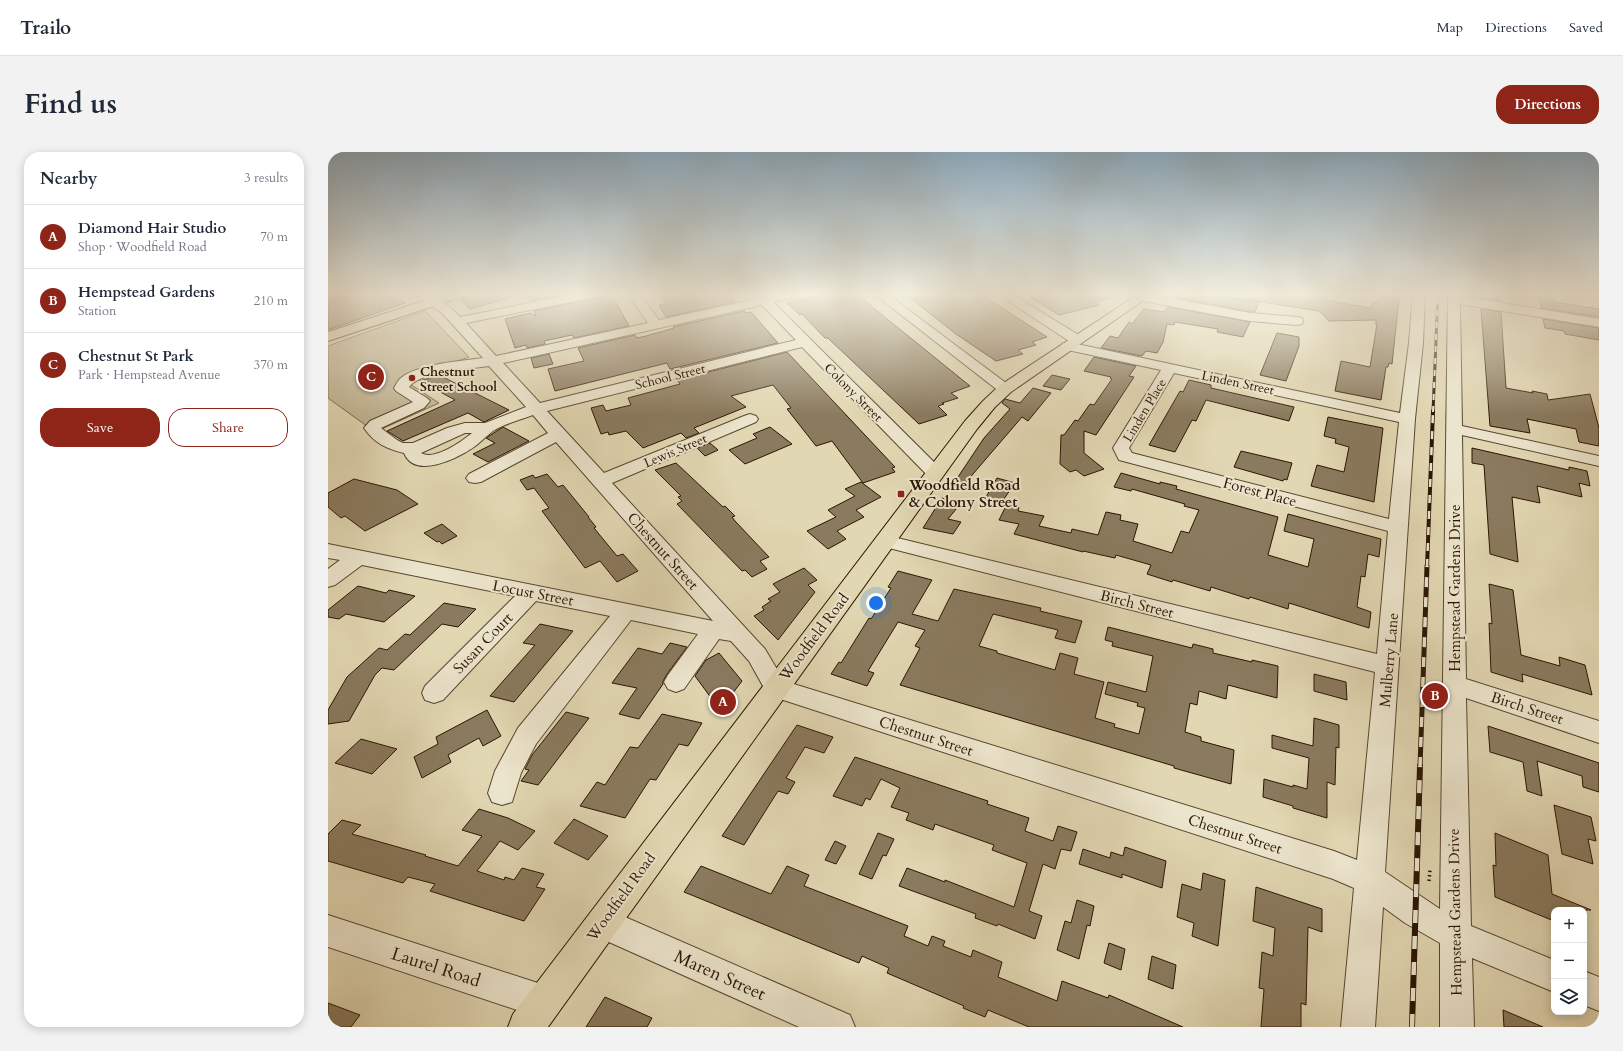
<!DOCTYPE html>
<html lang="en">
<head>
<meta charset="utf-8">
<style>
  :root { --surface:#fff; --page:#f2f2f3; --text:#1f2937; --muted:#747a83; --line:#e0e1e3; --accent:#8f2418 }
  body { margin:0; font-family:Cardo,serif; background:var(--page); color:var(--text) }
  .controls { position:absolute; right:12px; bottom:12px; display:grid; overflow:hidden; border-radius:8px; box-shadow:0 2px 10px #0003 }
  .controls button { width:36px; height:36px; display:grid; place-items:center; padding:0; border:0; border-bottom:1px solid var(--line); background:var(--surface); color:var(--text); font:20px sans-serif }
  .you { position:absolute; left:548px; top:451px; width:14px; height:14px; margin:-10px; border:3px solid #fff; border-radius:50%; background:#1a73e8; box-shadow:0 0 0 6px #1a73e833 }
  .badge { display:grid; place-items:center; width:26px; height:26px; border-radius:50%; background:var(--accent); color:#fff; font-size:13px; font-weight:700 }
  .pin { position:absolute; translate:-50% -50%; border:2px solid #fff; box-shadow:0 1px 4px #0006 }
  .list { margin:0; padding:0; list-style:none }
  h2 { display:flex; justify-content:space-between; align-items:center; height:52px; margin:0; padding:0 16px; font-size:17px }
  h2 small { font-size:13px; font-weight:400; color:var(--muted) }
  .list li { display:grid; grid-template-columns:26px 1fr auto; gap:12px; align-items:center; box-sizing:border-box; height:64px; padding:0 16px; border-top:1px solid var(--line) }
  .list b { display:block; font-size:15px; white-space:nowrap }
  .list p { margin:0; font-size:13px; white-space:nowrap; color:var(--muted) }
  .list em { font-size:13px; font-style:normal; color:var(--muted) }
  .actions { display:flex; gap:8px; padding:12px 16px }
  .actions a { flex:1; padding:9px 0; border:1px solid var(--accent); border-radius:16px; text-align:center; font-size:14px; color:var(--accent) }
  .actions .main { background:var(--accent); color:#fff }
  .icon { flex:none; width:22px; height:22px; fill:none; stroke:currentColor; stroke-width:2; stroke-linecap:round; stroke-linejoin:round }
  .map { position:relative; flex:none; width:1271px; height:875px; overflow:hidden; border-radius:16px }
  header { display:flex; align-items:center; gap:24px; box-sizing:border-box; height:56px; padding:0 20px; background:var(--surface); border-bottom:1px solid var(--line) }
  header strong { font-size:19px }
  nav { display:flex; gap:22px; margin-inline-start:auto; font-size:14px }
  .intro { display:flex; align-items:center; justify-content:space-between; box-sizing:border-box; height:96px; padding:0 24px }
  h1 { margin:0; font-size:28px }
  .button { padding:10px 18px; border-radius:16px; background:var(--accent); color:#fff; font-size:14px; font-weight:700 }
  main { display:flex; gap:24px; padding:0 24px }
  aside { flex:1; background:var(--surface); border-radius:16px; box-shadow:0 2px 10px #0003 }
  .map>svg:first-child { display:block }
  .green { fill:#c2b694; stroke:#76664c }
  .building { fill:#8a7a5e; stroke:#2b1503 }
  .lines { fill:none; stroke-linecap:round; stroke-linejoin:round }
  .minor-casing { stroke:#58462f; stroke-width:2 }
  .major-casing { stroke:#2b1503; stroke-width:2 }
  .path { stroke:#2b1503; stroke-width:3.5; stroke-dasharray:1.5 3; stroke-linecap:butt }
  .minor { fill:#ece5cd; fill-rule:evenodd }
  .major { fill:#e1d7b2; fill-rule:evenodd }
  .rail-far3-casing { stroke:#2b1503; stroke-width:3 }
  .rail-far2-casing { stroke:#2b1503; stroke-width:4 }
  .rail-far1-casing { stroke:#2b1503; stroke-width:5 }
  .rail-casing { stroke:#2b1503; stroke-width:6 }
  .rail-far3 { stroke:#ece5cd; stroke-width:2; stroke-dasharray:6; stroke-linecap:butt }
  .rail-far2 { stroke:#ece5cd; stroke-width:2.5; stroke-dasharray:8; stroke-linecap:butt }
  .rail-far1 { stroke:#ece5cd; stroke-width:3.5; stroke-dasharray:10; stroke-linecap:butt }
  .rail { stroke:#ece5cd; stroke-width:4.5; stroke-dasharray:13; stroke-linecap:butt }
  .poi-dot { fill:#8f2418; stroke:#ece5cd; stroke-width:1.5 }
  .labels { text-anchor:middle; stroke-width:4; stroke-linejoin:round; paint-order:stroke }
  .far-poi-label { font-size:13px; font-weight:bold; fill:#2b1503; stroke:#ece5cd; text-anchor:start }
  .far-street-label { font-size:13px; fill:#2b1503; stroke:#ece5cd }
  .poi-label { font-size:15px; font-weight:bold; fill:#2b1503; stroke:#ece5cd; text-anchor:start }
  .street-label { font-size:15px; fill:#2b1503; stroke:#ece5cd }
  .near-street-label { font-size:18px; fill:#2b1503; stroke:#ece5cd }
</style>
</head>
<body>
<header>
<strong>Trailo</strong>
<nav><a>Map</a><a>Directions</a><a>Saved</a></nav>
</header>
<div class="intro"><h1>Find us</h1><a class="button">Directions</a></div>
<main>
<aside>
<h2>Nearby<small>3 results</small></h2>
<ul class="list">
<li><span class="badge">A</span><div><b>Diamond Hair Studio</b><p>Shop · Woodfield Road</p></div><em>70 m</em></li>
<li><span class="badge">B</span><div><b>Hempstead Gardens</b><p>Station</p></div><em>210 m</em></li>
<li><span class="badge">C</span><div><b>Chestnut St Park</b><p>Park · Hempstead Avenue</p></div><em>370 m</em></li>
</ul>
<div class="actions"><a class="main">Save</a><a>Share</a></div>
</aside>
<div class="map">
<svg width="1271" height="875" viewBox="0 0 1271 875">
  <rect width="100%" height="100%" fill="#e1d7b2"/>
  <filter id="stains"><feTurbulence type="fractalNoise" baseFrequency=".005" numOctaves="4"/><feColorMatrix values="0 0 0 0 .2 0 0 0 0 .09 0 0 0 0 .02 0 0 0 .5 -.17"/></filter>
  <radialGradient id="worn" r=".72"><stop offset=".6" stop-color="#630" stop-opacity="0"/><stop offset="1" stop-color="#630" stop-opacity=".3"/></radialGradient>
  <path class="green" d="M97,159l44,46 -28,10 2,3 -33,14 29,19 -64,29 -47,-34v-52z"/>
  <g class="building">
    <path d="M22,141h32l23,10 -77,27v-30z"/>
    <path d="M150,141h35v4l-43,12 -10,-10z"/>
    <path d="M199,141h45l-42,8z"/>
    <path d="M341,141h33l2,2 10,-2h15l7,9 -70,15 -7,-12 7,-1 -7,-9z"/>
    <path d="M501,141h26l115,93 -19,7 7,5 -16,5 2,1 -6,2 9,9 -28,9 -88,-83 -3,-3h-3l-23,-24 -2,1 -13,-12z"/>
    <path d="M576,141h75l68,44 -15,5 4,3 -18,5 5,4 -27,7 -40,-27z"/>
    <path d="M696,141h90l1,4 -20,5 4,3 -40,10z"/>
    <path d="M849,141h54l-3,4 31,5 -4,10h-5l-76,-15z"/>
    <path d="M922,141h76l-2,7 47,8 1,-6 6,1 1,-8 20,3 -7,66 -3,-1 -1,4h-2l-5,33 -46,-9 6,-30 29,6 7,-43 -1,1v-5l-47,1 -10,-10 -69,-11z"/>
    <path d="M1152,141l20,1v7l-20,-3z"/>
    <path d="M274,144v4l11,-3 16,29 -55,12 -2,-3 -28,6 1,3 -18,4 -1,-3 -11,3 -10,-29 25,-6 6,3 -2,-5 62,-13z"/>
    <path d="M1211,145l14,3 1,2 45,7v8l-58,-9z"/>
    <path d="M840,155l82,15 -7,15 -26,-5 1,-3 -43,-7 -1,3 -7,-1 -4,18 -6,11 -11,-2 -4,5 -41,-8 9,-12 8,2 11,-16 3,2 12,-15 20,3z"/>
    <path d="M1153,157l20,3 5,76 27,5 -1,-2 15,3 1,6 42,-6 9,34v18l-20,-4 -3,-13 -49,-10 3,14 -40,-7z"/>
    <path d="M416,159l2,2 5,-1 27,31 -108,26 -3,-6 -112,28 -7,-22 36,-8 -6,-13 57,-13 2,3 9,-2 28,-8 -1,-1z"/>
    <path d="M1215,167l56,9v12l-34,-6 -1,-3 -19,-3z"/>
    <path d="M949,181l22,4v9l-13,35 -26,-6z"/>
    <path d="M459,200l108,115 -3,1 3,4 -32,11 -31,-42 -16,5 -29,-37 4,-1 -18,-23 -42,11 15,11 -52,21 5,5 -13,5 -5,-5 -38,15 -17,-17 -17,4 -1,-3 -7,2 -10,-26 12,-3 3,6 25,-6 -3,-7 52,-14 -3,-4z"/>
    <path d="M221,202l4,10 -19,4 -3,-10z"/>
    <path d="M766,205l42,9 -7,10 5,1 -38,58 -12,-4v22l20,16 -20,7 -8,-6 -6,2 -10,-8 1,-29h3l11,-15 3,1 12,-17 4,1 18,-26 -2,-1 1,-1 -27,-6z"/>
    <path d="M111,223l70,35 -25,12 -16,-9 -65,28 -16,-10 68,-31 -35,-19z"/>
    <path d="M724,223l18,4 -9,11 -18,-4z"/>
    <path d="M861,228l22,5v3l83,19 -5,14 -83,-21 -10,21 -4,-1 -17,32 -26,-7 31,-54 3,1z"/>
    <path d="M705,236l18,5 -23,28 -6,-4 -61,71 -7,-5 30,-45 26,-29 -8,-6 3,-4 15,4z"/>
    <path d="M1000,265l55,11 -9,74 -63,-16 6,-21 27,7 5,-25 -14,-4 1,-4 -12,-3z"/>
    <path d="M175,275l26,14 -41,21 -15,-8 22,-11 -9,-5z"/>
    <path d="M442,275l22,17 -47,20 -16,-14 28,-12 -4,-4z"/>
    <path d="M382,291l8,7 -13,6 -8,-8z"/>
    <path d="M1144,296l97,22v-3l18,4 3,15 -11,-3 3,14 -45,-11 3,17 -28,-6 6,65 -28,-8 -6,-89 -12,-2z"/>
    <path d="M913,299l51,12 -5,17 -3,-1 -1,2 -49,-14z"/>
    <path d="M348,311l47,44 2,-1 10,10 -3,1 3,4 34,36 -9,4 7,8 -15,8 -7,-7 -3,1 -65,-67 5,-3 -4,-4 3,-1 -26,-26z"/>
    <path d="M793,321l39,11v-2l17,4 -1,3 102,28 -10,38 40,12 6,-28 -30,-8 4,-17 93,25 -2,18 -11,-3 -3,23 -4,-1 -4,31 14,5 -2,16 -80,-25 -1,6 -38,-12 -1,2 -38,-12 -1,4 -37,-11 -1,2 -25,-8 4,-9 -35,-10 -1,3 -32,-7v1l-69,-18 5,-10 -20,-4 8,-16 12,3 -1,4 26,5 -5,10 32,7 1,-4 26,6 8,-23 15,3 -1,5 18,4 -5,17 39,12 9,-22 8,2 10,-23 -15,-4 1,-2 -53,-15 -1,2 -17,-4z"/>
    <path d="M219,322l11,13 5,-2 26,32h-1l8,10 -2,1 23,28 6,-2 15,17 -21,11 -17,-21 -15,7 -43,-57 7,-3 -15,-20 -7,2 -7,-10 13,-5 2,3z"/>
    <path d="M669,326l18,5 -16,23 -16,-4z"/>
    <path d="M26,327l43,11 21,14 -53,27 -20,-15 -4,2 -13,-11v-14z"/>
    <path d="M533,330l20,15 -25,13 8,7 -27,14 9,8 -18,10 -21,-18 29,-14 -8,-7 27,-14 -10,-7z"/>
    <path d="M614,346l19,5 -13,16 13,3 -8,12 -30,-6z"/>
    <path d="M114,372l15,12 -15,8 -3,-3 -2,1 -13,-9z"/>
    <path d="M476,416l13,12 -9,5 7,7 -37,48 -24,-24 10,-6 -2,-3 9,-6 -3,-2 12,-7 -7,-8z"/>
    <path d="M570,419l34,9 -20,34 26,7 16,-32 87,19 -1,3 42,10 -7,22 -20,-5 3,-8 -65,-16 -14,32 18,5v2l58,17 5,-17 18,5 -4,16 30,8 -9,36 20,6 -1,3 25,7 6,-26 -8,-2 1,-3 -33,-9 3,-12 38,10 7,-36 -41,-10 1,-4 -8,-2 3,-13 84,21 1,-4 20,5v4l39,9v-2l26,6 -1,32 -49,-13 -2,14 -27,-8 -2,14 -7,-2 -5,29 16,5v4l33,9 -3,34 -57,-16v-2l-274,-81 20,-37 -5,-2 10,-16 -27,-8 -30,49 6,2 -7,13 -36,-12 8,-12 2,1 28,-45 2,1 20,-31 -3,-1z"/>
    <path d="M1161,432l24,6 8,65 39,11 -1,-9 26,8 7,30 -70,-21 1,8 -32,-10 -2,-49 3,1z"/>
    <path d="M30,434l28,7 3,-3 26,6 -31,26 -38,-8 -7,5 -11,-2v-7z"/>
    <path d="M116,451l32,6 -18,18 -16,-3 -48,46 -12,-2 -7,7 -26,46 -21,3v-14l19,-33 32,-29 8,2 18,-16 5,1z"/>
    <path d="M212,472l33,7 -59,71 -24,-6 45,-51 -12,-2z"/>
    <path d="M342,491l17,4 -20,27 -4,7v3l-24,35 -20,-5 18,-26 -25,-5 26,-35 24,6z"/>
    <path d="M391,501l23,28 -22,29 -25,-34 11,-16z"/>
    <path d="M986,522l32,8 1,18 -33,-9z"/>
    <path d="M159,558l14,26 -18,10 -4,-8 -31,17 3,7 -29,16 -8,-21 24,-13 -2,-7z"/>
    <path d="M238,560l23,6 -51,67 -17,-4 8,-11 -4,-1 7,-14z"/>
    <path d="M334,562l40,9 -14,23 -9,-2 -23,36 -6,-1 -25,39 -45,-12 17,-24 8,3 25,-38 8,1z"/>
    <path d="M986,566l25,7v23l-3,-1 -1,38 -8,-3v36l-34,-10v-2l-30,-9 1,-18 29,8v-2l14,4 2,-31 -37,-10v-13l41,11z"/>
    <path d="M469,573l36,12 -9,16 -19,-6 -19,31 9,4 -7,12 -10,-3 -34,54 -22,-9z"/>
    <path d="M1160,574l111,37v29l-16,-5 -1,-11 -45,-15 5,35 -15,-5 -4,-29 -33,-10z"/>
    <path d="M33,587l36,10 -25,25 -37,-11z"/>
    <path d="M527,605l133,44 -1,3 42,14 -4,13 28,10 5,-15 19,6 -6,19 -10,-2 -6,20 -12,-5 -14,47 13,5 -7,23 -37,-15 -1,2 -22,-8 1,-4 -77,-28 8,-18 38,14v-2l69,27 13,-44 -35,-13 2,-5 -59,-21 -2,6 -27,-10 3,-7 -18,-6 9,-19 -19,-9 -11,21 -4,-2 -4,8 -29,-10z"/>
    <path d="M1226,653l37,12 5,24 -8,-2 5,25 -31,-10z"/>
    <path d="M151,657l29,9 27,13 -17,19 -18,-9 -23,30 27,9 1,-3 9,3 8,-12 22,6 -8,13 9,2 -21,32 -94,-30 5,-7 -27,-7 -5,6 -75,-22v-27l14,-14 19,5 -9,9 74,21 -1,1 33,10 24,-30 -20,-6z"/>
    <path d="M246,667l34,17 -20,24 -34,-17z"/>
    <path d="M550,681l16,6 -8,17 -3,-1 -11,24 -13,-5z"/>
    <path d="M1167,681l53,22 4,39 39,16h-37v11l-59,-24 -2,-32 3,1z"/>
    <path d="M507,689l11,5 -10,18 -11,-4z"/>
    <path d="M797,695l41,14 -4,27 -40,-14v4l-43,-14 4,-15 27,9 1,-6 12,4z"/>
    <path d="M373,714l70,28 16,-28 22,9 -5,11 104,40 -4,10 24,10 4,-10 13,5 -2,5 28,11 2,-7 29,12 -4,15 59,24 5,-20 46,17 1,-3 74,32h-154l-41,-17 -3,7 -22,-9 1,-2 -77,-33 2,-5 -27,-12 -3,7 -175,-71z"/>
    <path d="M875,721l22,7 -7,66 -26,-10 2,-13 -17,-6 5,-33 19,6z"/>
    <path d="M928,735l66,22v23l-14,-5 -2,78 -5,-2v24h-40l3,-38 -5,-1 3,-36 11,4 2,-28 -22,-7z"/>
    <path d="M749,748l17,6 -4,20 -3,-1 -8,34 -22,-9 8,-29 6,2z"/>
    <path d="M781,791l16,6 -4,21 -17,-7z"/>
    <path d="M824,804l24,9 -3,24 -25,-10z"/>
    <path d="M277,845l47,21 -5,9h-61z"/>
    <path d="M0,851l32,12 -9,12h-23z"/>
    <path d="M1175,858l40,17h-39z"/>
  </g>
  <g class="lines">
    <g class="minor-casing">
      <g id="minor">
        <path d="M0,141h9l-2,3 -7,2z"/>
        <path d="M85,141h14l23,14 10,10 119,-24h23l-2,3 -4,1 -130,26 30,33 152,-33 -21,-30h12l20,27 97,-21 -5,-6h13l3,3 15,-3h22l-2,3 -29,6 168,167 3,4 -3,4 -6,1 -6,-1 -127,-130 -255,64 57,62 140,-57 6,-2 6,2 2,3 -2,3 -144,61 153,166 19,32 550,170 23,9 18,-188 -490,-125 -7,-1 -3,-5 3,-5 7,-1 492,119 11,-123 -269,-71 -6,-12 48,-78 -98,-21 -2,-3 2,-3h9l-76,-50h14l72,44 2,3 -2,3 -5,1 323,69 9,-70 4,-50h12l-2,50 -8,76 -30,453 55,37 8,-616h12v3l139,23v8l-139,-23 2,122 137,30v10l-137,-31 4,244 133,42v22l-133,-45 5,228 83,34v32l-82,-34 2,69h-34v-84l-35,-20 -22,-16 -8,120h-34l13,-139 -21,-9 -565,-184 -19,-34 -18,-20 -12,-2 -35,50 -8,3 -8,-3 -4,-7 4,-7 30,-41 -67,-14 -95,124 -15,29 -9,29 -10,3 -10,-3 -4,-9 7,-22 23,-43 92,-112 -74,-15 -93,99 -9,3 -9,-3 -3,-7 3,-7 90,-90 -153,-31 -27,20 -7,2v-18l12,-9 -12,-2v-14l385,77 -157,-179 -75,40 -6,1 -6,-1 -3,-4 3,-4 79,-41 -15,-18c-13,5 -29,9 -40,16 -7,5 -12,11 -19,16 -16,11 -59,33 -70,6 -17,-4 -30,-10 -40,-25l6,-7 43,-19 -17,-11 -2,-3c2,-3 4,-8 7,-10 16,-14 61,-17 82,-20l-41,-45zM434,153l34,35 -256,63 -37,-40zM161,214l37,41 -41,16h-20l-18,5 -34,15h-10l-6,-3 -16,-12 43,-20 6,-7 -3,-3 -18,-11c11,-16 62,-18 80,-21zM846,221l225,49 -10,97 -257,-66 -3,-5zM137,281h7c-11,9 -38,28 -51,20z"/>
        <path d="M545,141h13l124,93 2,3 -2,3 -5,1 -5,-1z"/>
        <path d="M814,141l108,20 47,4 5,1 1,3 -1,3 -5,1 -47,-4 -112,-21 -2,-3 2,-3z"/>
        <path d="M274,755l248,108 5,12h-56l-208,-93 -5,-11 5,-11z"/>
        <path d="M0,763l216,70 12,5 5,12 -5,12 -12,5 -216,-72z"/>
        <path d="M1256,819l15,6v34l-15,-6z"/>
      </g>
    </g>
    <g class="major-casing">
      <g id="major">
        <path d="M120,141h18l-2,3 -136,45v-9z"/>
        <path d="M812,141h14l-143,99 -16,15 -18,22 -429,598h-40l5,-13 452,-593 18,-20 16,-15z"/>
      </g>
    </g>
    <path class="path" d="M1101,729l1,-11"/>
    <use href="#minor" class="minor"/>
    <use href="#major" class="major"/>
    <g class="rail-far3-casing">
      <path id="rail-far3" d="M1105,260l5,-119"/>
    </g>
    <g class="rail-far2-casing">
      <path id="rail-far2" d="M1099,415l6,-156"/>
    </g>
    <g class="rail-far1-casing">
      <path id="rail-far1" d="M1092,615l7,-201"/>
    </g>
    <g class="rail-casing">
      <path id="rail" d="M1084,875l8,-261"/>
    </g>
    <use href="#rail-far3" class="rail-far3"/>
    <use href="#rail-far2" class="rail-far2"/>
    <use href="#rail-far1" class="rail-far1"/>
    <use href="#rail" class="rail"/>
  </g>
  <linearGradient id="sky" x2="0" y2="1"><stop stop-color="#8ca8ba"/><stop offset="0.54" stop-color="#f2eddc"/><stop offset="1" stop-color="#f2eddc" stop-opacity="0"/></linearGradient>
  <rect width="1271" height="263" fill="url(#sky)"/>
  <g class="poi-dot">
    <circle cx="84" cy="226" r="4"/>
    <rect x="569" y="338" width="8" height="8" rx="2"/>
  </g>
  <g class="labels">
    <g class="far-poi-label">
      <text x="92" y="224">Chestnut<tspan x="92" dy="15">Street School</tspan></text>
    </g>
    <g class="far-street-label">
      <text transform="translate(342 224) rotate(-14)" y="5">School Street</text>
      <text transform="translate(910 230) rotate(12)" y="5">Linden Street</text>
      <text transform="translate(526 240) rotate(45)" y="5">Colony Street</text>
      <text transform="translate(816 258) rotate(-59)" y="5">Linden Place</text>
      <text transform="translate(347 298) rotate(-23)" y="5">Lewis Street</text>
    </g>
    <g class="poi-label">
      <text x="581" y="338">Woodfield Road<tspan x="581" dy="17">&amp; Colony Street</tspan></text>
    </g>
    <g class="street-label">
      <text transform="translate(932 340) rotate(15)" y="5">Forest Place</text>
      <text transform="translate(335 399) rotate(48)" y="5">Chestnut Street</text>
      <text transform="translate(1127 436) rotate(-90)" y="5">Hempstead Gardens Drive</text>
      <text transform="translate(205 441) rotate(11)" y="5">Locust Street</text>
      <text transform="translate(809 452) rotate(14)" y="5">Birch Street</text>
      <text transform="translate(486 485) rotate(-53)" y="5">Woodfield Road</text>
      <text transform="translate(155 491) rotate(-46)" y="5">Susan Court</text>
      <text transform="translate(1061 508) rotate(-85)" y="5">Mulberry Lane</text>
      <text transform="translate(1199 556) rotate(18)" y="5">Birch Street</text>
      <text transform="translate(598 584) rotate(18)" y="5">Chestnut Street</text>
      <text transform="translate(907 682) rotate(18)" y="5">Chestnut Street</text>
      <text transform="translate(293 745) rotate(-54)" y="5">Woodfield Road</text>
      <text transform="translate(1127 760) rotate(-91)" y="5">Hempstead Gardens Drive</text>
    </g>
    <g class="near-street-label">
      <text transform="translate(108 815) rotate(18)" y="6">Laurel Road</text>
      <text transform="translate(392 823) rotate(24)" y="6">Maren Street</text>
    </g>
  </g>
  <rect width="100%" height="100%" filter="url(#stains)"/>
  <rect width="100%" height="100%" fill="url(#worn)"/>
</svg>
<div class="controls">
<button>+</button>
<button>−</button>
<button><svg class="icon" aria-label="layers" viewBox="0 0 24 24"><path d="M12 4l9 5-9 5-9-5zM3 14l9 5 9-5"/></svg></button>
</div>
<div class="you"></div>
<div class="pin badge" style="left:395px;top:550px">A</div>
<div class="pin badge" style="left:1107px;top:544px">B</div>
<div class="pin badge" style="left:43px;top:225px">C</div>
</div>
</main>
</body>
</html>
